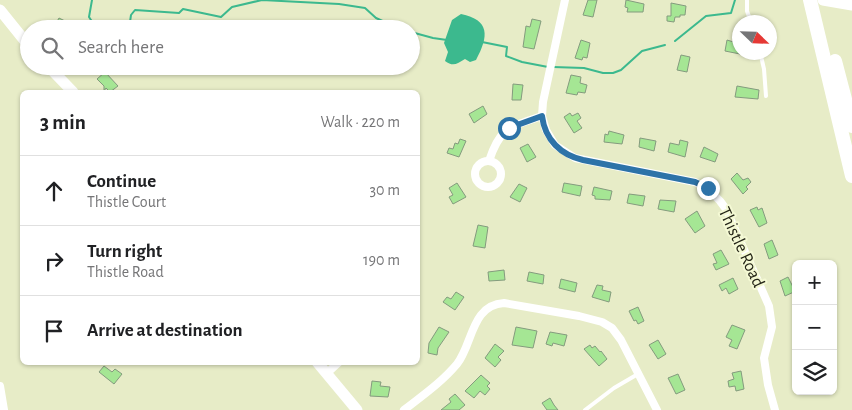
<!DOCTYPE html>
<html lang="en">
<head>
<meta charset="utf-8">
<style>
  :root { --surface:#fff; --page:#f6f6f6; --text:#202124; --muted:#757577; --line:#e0e0e0 }
  body { margin:0; font-family:"Alegreya Sans",sans-serif; background:var(--page); color:var(--text) }
  .controls { position:absolute; right:15px; bottom:15px; display:grid; overflow:hidden; border-radius:8px; box-shadow:0 1px 4px #0004 }
  .controls button { width:45px; height:45px; display:grid; place-items:center; padding:0; border:0; border-bottom:1px solid var(--line); background:var(--surface); color:var(--text); font:25px sans-serif }
  .compass { position:absolute; left:732px; top:15px; width:45px; height:45px; border-radius:50%; background:var(--surface); box-shadow:0 1px 4px #0004; rotate:113deg }
  .stop { position:absolute; width:15px; height:15px; margin:-11px; border:4px solid #2d73a8; border-radius:50%; background:#fff }
  .stop.end { background:#2d73a8; border-color:#fff; box-shadow:0 1px 5px #0008 }
  .list { margin:0; padding:0; list-style:none }
  h2 { display:flex; justify-content:space-between; align-items:center; height:65px; margin:0; padding:0 20px; font-size:21px }
  h2 small { font-size:16px; font-weight:400; color:var(--muted) }
  .list li { display:grid; grid-template-columns:32px 1fr auto; gap:15px; align-items:center; box-sizing:border-box; height:70px; padding:0 20px; border-top:1px solid var(--line) }
  .list b { display:block; font-size:19px; white-space:nowrap }
  .list p { margin:0; font-size:16px; white-space:nowrap; color:var(--muted) }
  .list em { font-size:16px; font-style:normal; color:var(--muted) }
  .icon { flex:none; width:28px; height:28px; fill:none; stroke:currentColor; stroke-width:2; stroke-linecap:round; stroke-linejoin:round }
  .map { position:relative; flex:none; width:852px; height:410px; overflow:hidden }
  .search { position:absolute; background:var(--surface); box-shadow:0 1px 4px #0004; left:20px; top:20px; width:400px; height:55px; display:flex; align-items:center; gap:12px; box-sizing:border-box; padding:0 18px; border-radius:28px; color:var(--muted); font-size:19px }
  .panel { position:absolute; background:var(--surface); box-shadow:0 1px 4px #0004; left:20px; top:90px; width:400px; height:275px; border-radius:8px }
  .map>svg:first-child { display:block }
  .water { fill:#3cb98e }
  .lines { fill:none; stroke-linecap:round; stroke-linejoin:round }
  .stream { stroke:#3cb98e; stroke-width:2 }
  .building { fill:#a5e694; stroke:#849b7e }
  .lane { stroke:#fff; stroke-width:4 }
  .street { stroke:#fff; stroke-width:8 }
  .secondary { stroke:#fff; stroke-width:11 }
  .highway { stroke:#fff; stroke-width:14 }
  .route { stroke:#2d73a8; stroke-width:6 }
  .labels { text-anchor:middle; stroke-width:4; stroke-linejoin:round; paint-order:stroke }
  .street-label { font-size:18px; fill:#242517; stroke:#f4f9d4 }
</style>
</head>
<body>
<div class="map">
<svg width="852" height="410" viewBox="0 0 852 410">
  <rect width="100%" height="100%" fill="#e7ecc7"/>
  <path class="water" d="M461,14c29,6 28,22 15,46l-6,2 -5,-3c-8,5 -12,8 -20,2l3,-9 -4,-9 8,-23z"/>
  <g class="lines">
    <g class="stream">
      <path d="M92,0l-3,17 8,12"/>
      <path d="M129,29l2,-14 4,-5 44,3 4,-4 38,8 11,-10 30,-7 77,4 26,4 11,10 24,11"/>
      <path d="M411,32l22,6 14,2"/>
      <path d="M675,41l31,-25 25,-3 4,-13"/>
      <path d="M482,42l25,5 -1,9 16,6 26,5"/>
      <path d="M553,67l31,1 19,5h10l8,-3 21,-19 23,-6"/>
    </g>
  </g>
  <g class="building">
    <path d="M588,0h9l-4,17 -10,-2z"/>
    <path d="M626,0l18,4 -1,8h-16l1,-4 -3,-1z"/>
    <path d="M671,3l15,3 -1,9h-5v2h-5l-1,5 -7,-1v-5h4z"/>
    <path d="M59,18l6,3 -3,7 1,1h-17l3,-7 6,3z"/>
    <path d="M532,19l9,2 -7,28 -11,-2 3,-21 4,1z"/>
    <path d="M296,22l19,1 -1,6h-18z"/>
    <path d="M581,40l9,3 -3,15 -4,-1 -1,3 -7,-2z"/>
    <path d="M727,40l13,4v10l-15,-3z"/>
    <path d="M681,55l9,2 -3,15 -10,-2z"/>
    <path d="M105,72l13,14 -8,6 -4,-4 -2,3v-5l-7,-7z"/>
    <path d="M571,75l10,2 -1,6 7,2 -2,8 -7,-1 -1,3 -11,-2z"/>
    <path d="M513,84l10,1 -2,15h-9z"/>
    <path d="M737,86l22,4 -1,9 -23,-2z"/>
    <path d="M483,106l4,8 -13,9 -5,-9z"/>
    <path d="M570,113l2,3 6,-3 3,5 -4,3 5,7 -8,5 -10,-16z"/>
    <path d="M609,131l15,4 -2,9 -18,-2 1,-8 3,1z"/>
    <path d="M640,138l16,3 -2,10 -15,-4z"/>
    <path d="M460,139l6,2 -7,16 -12,-4 2,-5 4,1 2,-6 3,1z"/>
    <path d="M680,140l8,2 -3,15 -17,-5 2,-9 9,2z"/>
    <path d="M528,144l8,13 -9,5 -7,-14z"/>
    <path d="M704,147l14,7 -3,8 -15,-5z"/>
    <path d="M737,173l6,7 5,-2 3,4 -5,5 2,2 -5,5 -12,-15z"/>
    <path d="M457,183l9,14 -13,7 -4,-7 4,-2 -4,-7z"/>
    <path d="M564,183l18,3 -2,10 -18,-4z"/>
    <path d="M519,184l8,4 -7,14 -10,-5z"/>
    <path d="M594,187l18,4 -2,9 -15,-1v-3l-3,-1z"/>
    <path d="M629,194l16,2 -2,10 -16,-3z"/>
    <path d="M660,200l16,1 -2,11 -16,-3z"/>
    <path d="M757,207l1,3 4,-2 5,15 -8,4 -9,-17z"/>
    <path d="M697,211l8,15 -10,7 -10,-14z"/>
    <path d="M478,225l10,2 -3,21 -12,-2z"/>
    <path d="M772,240l6,15 -9,4 -5,-15z"/>
    <path d="M721,250l8,14 -13,6 -3,-6 4,-1 -4,-9z"/>
    <path d="M504,270l1,10 -16,1 -1,-9z"/>
    <path d="M529,272l15,3 -1,9 -16,-3z"/>
    <path d="M788,277l5,10 3,-1v5l-11,5 -5,-15z"/>
    <path d="M733,278l5,11 -9,5 -3,-6 -4,3 -3,-6z"/>
    <path d="M561,279l16,4 -2,9 -16,-4z"/>
    <path d="M597,285l6,1 -1,4 9,2 -2,10 -17,-5z"/>
    <path d="M456,292l8,5 -9,13 -12,-8 4,-5 4,2z"/>
    <path d="M638,307l6,14 -6,3 -2,-4 -2,1 -5,-10z"/>
    <path d="M732,325l13,5 -8,19 -8,-3 3,-6 -6,-3z"/>
    <path d="M439,327l10,5 -11,16 -1,7 -9,-2 1,-10z"/>
    <path d="M516,327l21,4 -4,17 -21,-3z"/>
    <path d="M550,332l17,3 -3,11 -11,-3 -1,3 -6,-2z"/>
    <path d="M658,340l8,14 -8,5 -9,-14z"/>
    <path d="M495,344l9,7 -6,6 3,3 -6,7 -10,-9z"/>
    <path d="M590,345l2,3 3,-2 5,6 1,-1 6,8 -8,7 -15,-17z"/>
    <path d="M104,366l8,6 3,-3 7,5 -8,10 -15,-12z"/>
    <path d="M741,371l3,18 -8,2 -1,-5 -6,1 -1,-6 6,-2 -2,-6z"/>
    <path d="M678,374l7,16 -9,4 -8,-16z"/>
    <path d="M481,375l9,8 -3,3 3,3 -5,6 -5,-4 -6,7 -9,-7z"/>
    <path d="M372,381l9,1 -1,4 10,1 -2,10 -18,-1z"/>
    <path d="M455,394l10,11 -6,5h-18l10,-8 -2,-3z"/>
    <path d="M550,398l4,7 4,5h-11l-5,-7z"/>
  </g>
  <g class="lines">
    <g class="lane">
      <path d="M747,0v11l4,11"/>
      <path d="M760,52l4,17 2,27"/>
      <path d="M585,410l29,-22 24,-14"/>
    </g>
    <g class="street">
      <path d="M565,0l-22,102 -1,14 4,14 9,15 20,13 120,24 13,7 12,12 6,8 43,97 3,21 -8,31 4,27 7,25"/>
      <path d="M489,161c11,-34 21,-34 53,-45"/>
      <circle cx="488" cy="174" r="13"/>
      <path d="M326,374l13,-12"/>
      <path d="M0,386l4,24"/>
      <path d="M404,410c18,-14 38,-28 53,-46 16,-20 14,-59 47,-61l75,13 23,6 10,6 9,12 36,70"/>
    </g>
    <g class="secondary">
      <path d="M823,0l29,5"/>
      <path d="M0,10l29,36"/>
      <path d="M48,66l25,26"/>
      <path d="M317,362l40,48"/>
    </g>
    <g class="highway">
      <path d="M810,0l42,176"/>
      <path d="M835,61l17,65"/>
    </g>
  </g>
  <g class="lines">
    <path class="route" d="M509,128l33,-12c3,24 19,39 41,44l102,20 10,2 13,6"/>
  </g>
  <g class="labels">
    <g class="street-label">
      <text transform="translate(742 247) rotate(65)" y="6">Thistle Road</text>
    </g>
  </g>
</svg>
<div class="controls">
<button>+</button>
<button>−</button>
<button><svg class="icon" aria-label="layers" viewBox="0 0 24 24"><path d="M12 4l9 5-9 5-9-5zM3 14l9 5 9-5"/></svg></button>
</div>
<svg class="compass" viewBox="-18 -18 36 36"><path d="M0-13l5 13h-10z" fill="#e53935"/><path d="M0 13l5-13h-10z" fill="#757577"/></svg>
<div class="stop" style="left:509px;top:128px"></div>
<div class="stop end" style="left:708px;top:188px"></div>
<div class="search"><svg class="icon" aria-label="search" viewBox="0 0 24 24"><circle cx="10" cy="10" r="6"/><path d="M15 15l6 6"/></svg>Search here</div>
<section class="panel">
<h2>3 min<small>Walk · 220 m</small></h2>
<ul class="list">
<li><svg class="icon" aria-label="ahead" viewBox="0 0 24 24"><path d="M12 20V5M6 11l6-6 6 6"/></svg><div><b>Continue</b><p>Thistle Court</p></div><em>30 m</em></li>
<li><svg class="icon" aria-label="right" viewBox="0 0 24 24"><path d="M7 20v-9h11M14 6l5 5-5 5"/></svg><div><b>Turn right</b><p>Thistle Road</p></div><em>190 m</em></li>
<li><svg class="icon" aria-label="arrive" viewBox="0 0 24 24"><path d="M6 21V4h12l-3 4 3 4H6"/></svg><div><b>Arrive at destination</b></div></li>
</ul>
</section>
</div>
</body>
</html>
